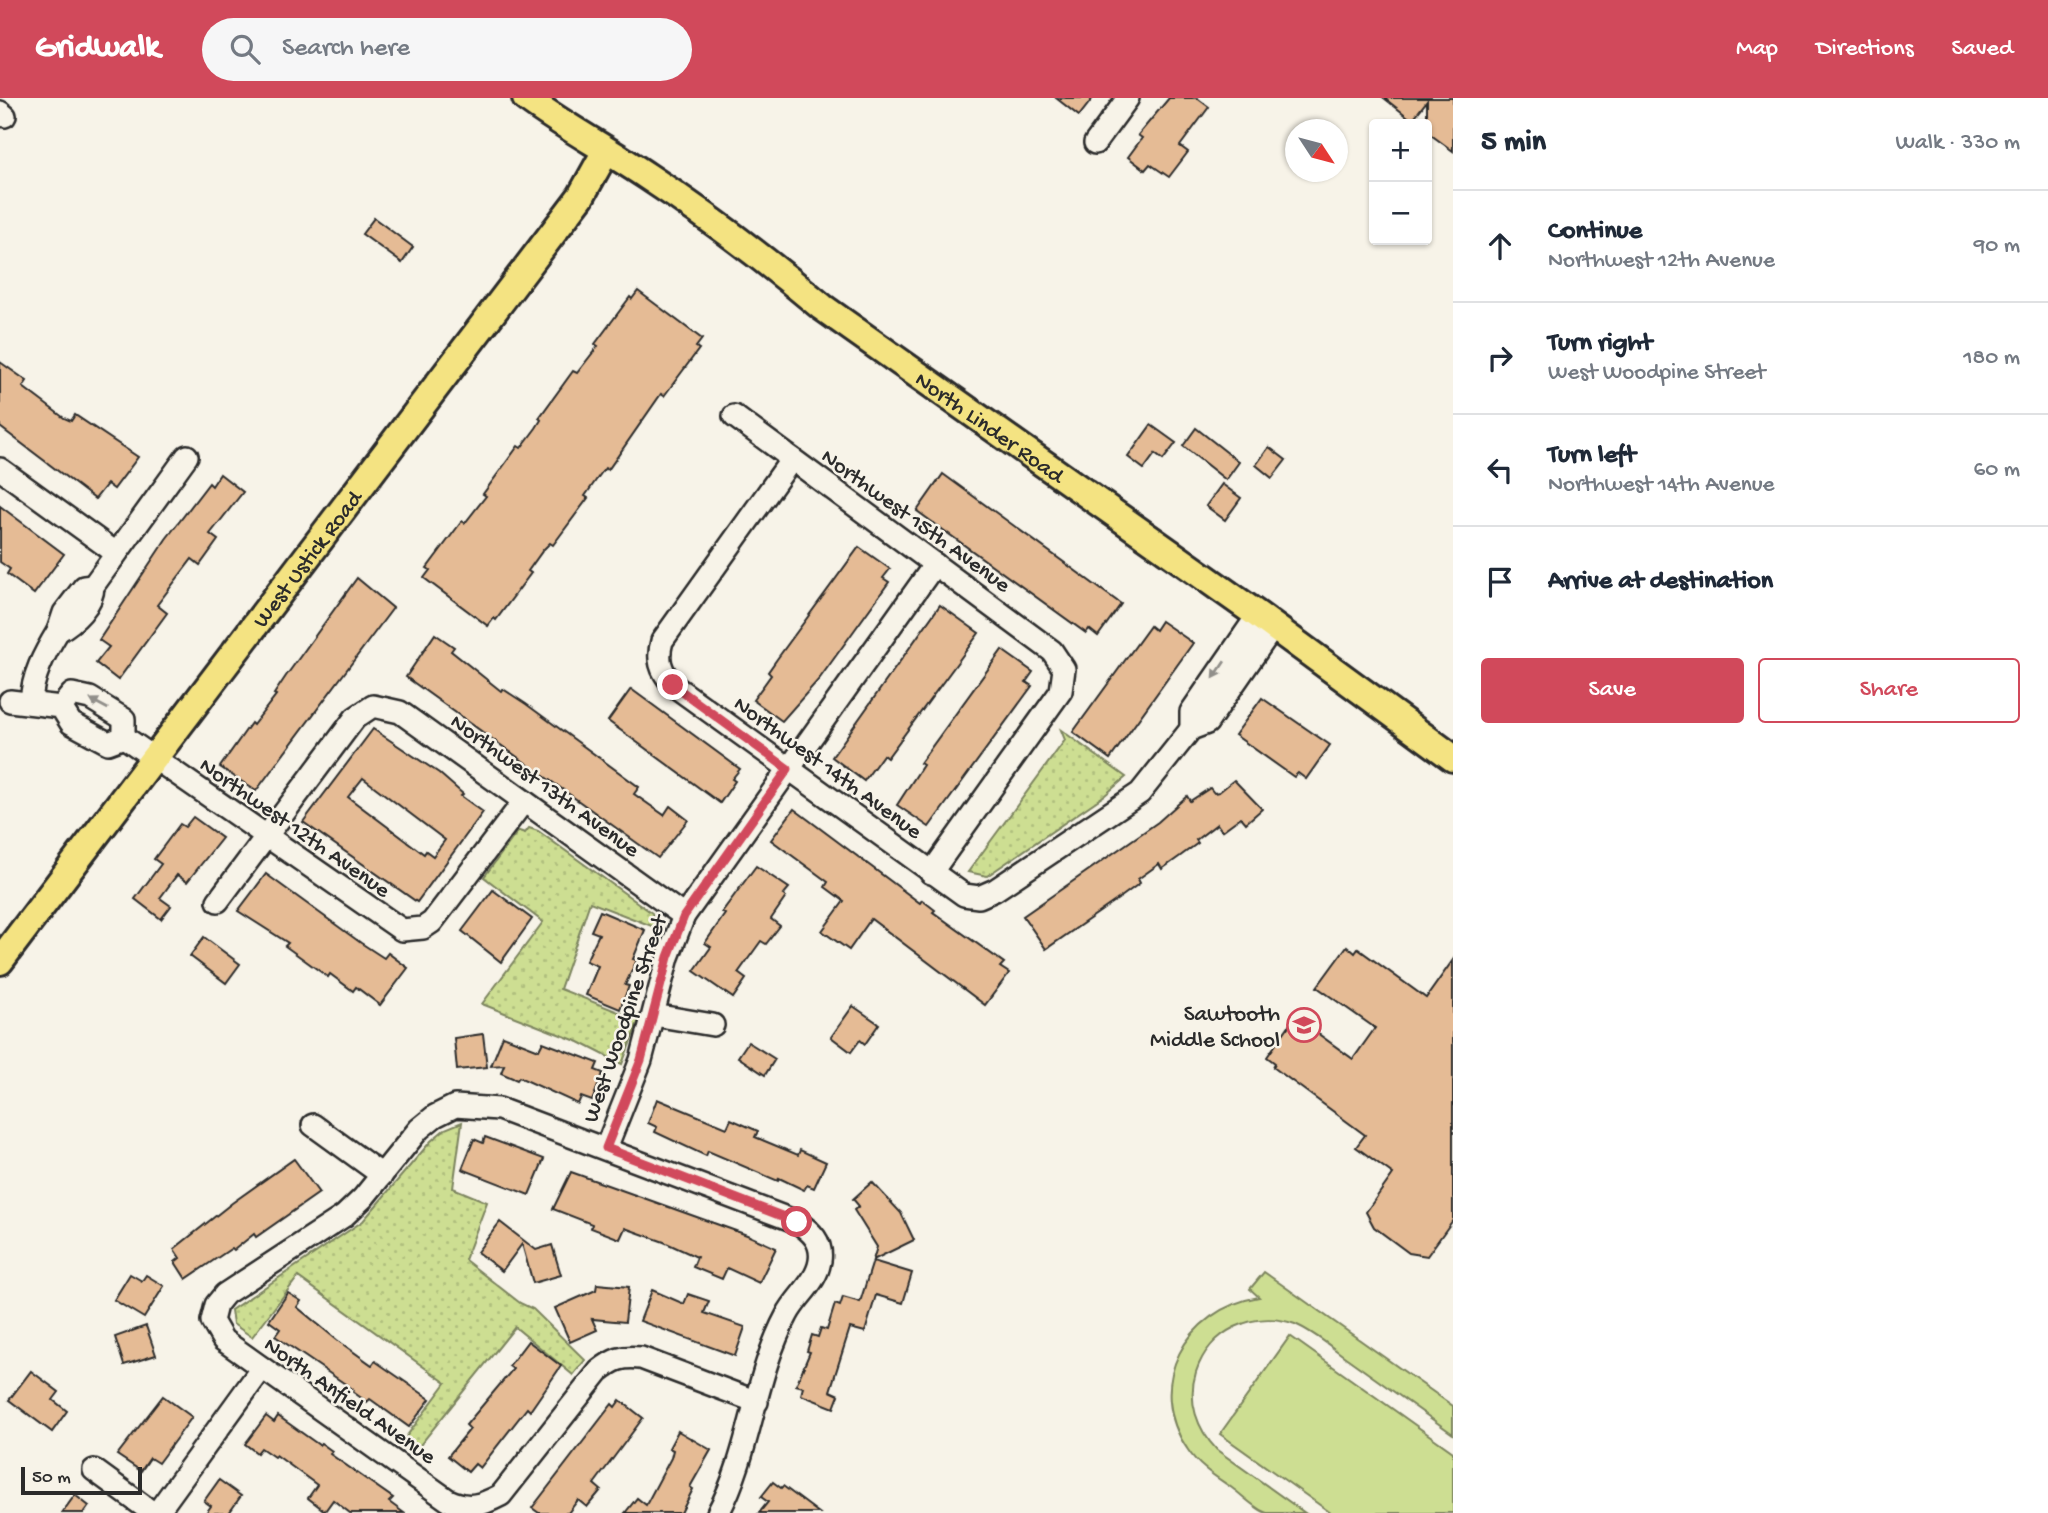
<!DOCTYPE html>
<html lang="en">
<head>
<meta charset="utf-8">
<style>
  :root { --surface:#fff; --page:#f6f6f7; --text:#1f2937; --muted:#747a83; --line:#e0e1e3; --accent:#d1495b }
  body { margin:0; font-family:"Gochi Hand",sans-serif; background:var(--page); color:var(--text) }
  .controls { position:absolute; right:21px; top:21px; display:grid; overflow:hidden; border-radius:7px; box-shadow:0 2px 5px #0004 }
  .controls button { width:63px; height:63px; display:grid; place-items:center; padding:0; border:0; border-bottom:2px solid var(--line); background:var(--surface); color:var(--text); font:35px sans-serif }
  .compass { position:absolute; left:1285px; top:21px; width:63px; height:63px; border-radius:50%; background:var(--surface); box-shadow:0 2px 5px #0004; rotate:126deg }
  .scale { position:absolute; left:21px; bottom:18px; width:121px; box-sizing:border-box; padding-left:7px; border:4px solid #2b2b2b; border-top:0; font-size:19px; line-height:24px; white-space:nowrap; color:#2b2b2b; -webkit-text-stroke:5px #f7f3e8; paint-order:stroke }
  .stop { position:absolute; width:21px; height:21px; margin:-16px; border:5px solid #d1495b; border-radius:50%; background:#fff }
  .stop.end { background:#d1495b; border-color:#fff; box-shadow:0 2px 7px #0008 }
  .list { margin:0; padding:0; list-style:none }
  h2 { display:flex; justify-content:space-between; align-items:center; height:91px; margin:0; padding:0 28px; font-size:30px }
  h2 small { font-size:23px; font-weight:400; color:var(--muted) }
  .list li { display:grid; grid-template-columns:46px 1fr auto; gap:21px; align-items:center; box-sizing:border-box; height:112px; padding:0 28px; border-top:2px solid var(--line) }
  .list b { display:block; font-size:26px; white-space:nowrap }
  .list p { margin:0; font-size:23px; white-space:nowrap; color:var(--muted) }
  .list em { font-size:23px; font-style:normal; color:var(--muted) }
  .actions { display:flex; gap:14px; padding:21px 28px }
  .actions a { flex:1; padding:16px 0; border:2px solid var(--accent); border-radius:7px; text-align:center; font-size:24px; color:var(--accent) }
  .actions .main { background:var(--accent); color:#fff }
  .icon { flex:none; width:38px; height:38px; fill:none; stroke:currentColor; stroke-width:2; stroke-linecap:round; stroke-linejoin:round }
  .map { position:relative; flex:none; width:1453px; height:1415px; overflow:hidden }
  header { display:flex; align-items:center; gap:42px; box-sizing:border-box; height:98px; padding:0 35px; background:var(--accent); color:#fff }
  header strong { font-size:33px }
  nav { display:flex; gap:38px; margin-inline-start:auto; font-size:24px }
  .search { width:490px; height:63px; background:var(--page); display:flex; align-items:center; gap:18px; box-sizing:border-box; padding:0 24px; border-radius:38px; color:var(--muted); font-size:26px }
  main { display:flex }
  aside { flex:1; background:var(--surface) }
  .map>svg:first-child { display:block }
  .grass { fill:#cdde92; stroke:#7c845e; stroke-width:2 }
  .park { fill:url(#park-dots); stroke:#7c845e; stroke-width:2 }
  .building { fill:#e5bb95; stroke:#2b2b2b; stroke-width:2; fill-rule:evenodd }
  .lines { fill:none; stroke-linecap:round; stroke-linejoin:round }
  .minor-casing { stroke:#2b2b2b; stroke-width:26 }
  .major-casing { stroke:#2b2b2b; stroke-width:32 }
  .minor { stroke:#f7f3e8; stroke-width:21 }
  .major { stroke:#f4e382; stroke-width:26 }
  .oneway { fill:#918f8a }
  .route { stroke:#d1495b; stroke-width:9 }
  .labels { text-anchor:middle; stroke-width:5; stroke-linejoin:round; paint-order:stroke }
  .street-label { font-size:23px; fill:#2b2b2b; stroke:#f7f3e8 }
  .poi-label { font-size:23px; fill:#2b2b2b; stroke:#f7f3e8; text-anchor:end }
</style>
</head>
<body>
<header>
<strong>Gridwalk</strong>
<div class="search"><svg class="icon" aria-label="search" viewBox="0 0 24 24"><circle cx="10" cy="10" r="6"/><path d="M15 15l6 6"/></svg>Search here</div>
<nav><a>Map</a><a>Directions</a><a>Saved</a></nav>
</header>
<main>
<div class="map">
<svg width="1453" height="1415" viewBox="0 0 1453 1415">
  <defs>
    <pattern id="park-dots" width="8" height="8" patternUnits="userSpaceOnUse" patternTransform="scale(1.75)"><rect width="8" height="8" fill="#cdde92"/><path d="M2 2h.1M6 6h.1" fill="none" stroke="#b0bf7e" stroke-width="1.8" stroke-linecap="round"/></pattern>
  </defs>
  <rect width="100%" height="100%" fill="#f7f3e8"/>
  <filter id="ink" filterUnits="userSpaceOnUse"><feTurbulence type="fractalNoise" baseFrequency=".0143" numOctaves="2"/><feDisplacementMap in="SourceGraphic" scale="14" xChannelSelector="R" yChannelSelector="G"/><feConvolveMatrix kernelMatrix="1 2 1 2 8 2 1 2 1" color-interpolation-filters="sRGB"/></filter>
  <g filter="url(#ink)">
    <g class="grass">
      <path d="M1264,1174l189,134v28c-35,-25 -70,-50 -105,-75 -17,-12 -34,-27 -53,-35 -41,-15 -86,7 -99,48 -9,29 1,57 21,78l88,63c-11,0 -27,0 -38,0 -11,-3 -25,-18 -35,-25 -16,-11 -33,-21 -44,-38 -45,-65 -2,-141 71,-153l-9,-8z"/>
      <path d="M1290,1238l163,116v61h-122l-111,-79z"/>
    </g>
    <g class="park">
      <path d="M1061,632l65,47 -21,18 -118,81 -19,-4 97,-132z"/>
      <path d="M529,730l9,3 114,82 5,15 -67,-26 -30,87 79,31 -17,44 -43,-22 -97,-38 61,-82 -59,-45 31,-42 4,-4 6,2z"/>
      <path d="M462,1024l-9,66 34,14 -22,58 55,43 13,6 52,51 -12,15 -58,-48 -102,127 -13,-9 46,-62 -148,-106 -46,60 -19,-13 -2,-14 132,-89 68,-80 14,-12z"/>
    </g>
    <g class="building">
      <path d="M1056,0h37l-14,18z"/>
      <path d="M1169,0h28l12,9 -29,39 8,6 -19,25 -19,-13 -5,6 -17,-13 14,-19 -4,-3z"/>
      <path d="M1384,0h69v53l-26,-19v-31l-15,19z"/>
      <path d="M374,120l39,29 -11,16 -40,-29z"/>
      <path d="M638,193l64,48 -6,8 3,2 -35,47 -3,-2 -53,76 -3,-2 -6,8 -14,20 3,2 -35,47 -3,-2 -7,7 -15,21 3,2 -35,47 -2,-2 -6,8 -64,-48 6,-8 -3,-2 35,-47 3,2 21,-27 -3,-2 35,-48 3,2 15,-20 5,-8 -2,-2 34,-47 4,2 21,-27 -3,-2 35,-47 2,2z"/>
      <path d="M0,264l27,19 -4,6 41,31 7,3 4,-6 63,42 -24,32 -7,-5 -12,15 -95,-72z"/>
      <path d="M1151,327l25,18 -13,17 -8,-6 -11,15 -16,-12z"/>
      <path d="M1196,330l43,34 -13,18 -43,-34z"/>
      <path d="M1269,349l17,13 -14,18 -16,-13z"/>
      <path d="M220,376l23,18 -33,42 8,6 -18,25 -8,-6 -35,46 10,8 -49,67 -22,-17 13,-16 -10,-7 67,-101 43,-56 3,3z"/>
      <path d="M943,376l178,130 -23,32 -9,-7 -3,4 -169,-122z"/>
      <path d="M1222,386l19,14 -16,22 -19,-14z"/>
      <path d="M0,408l64,48 -30,40 -27,-20 3,-5 -10,-7z"/>
      <path d="M859,449l31,22 -7,9 6,4 -69,96 -38,43 -29,-21 18,-25 -3,-3 9,-13z"/>
      <path d="M357,480l36,30 -137,183 -36,-24 31,-44 2,2 23,-30 -2,-1 12,-18z"/>
      <path d="M940,507l39,28 -92,125 -4,-3 -19,26 -32,-24z"/>
      <path d="M1161,523l32,22 -83,116 -37,-27 77,-106 5,4z"/>
      <path d="M435,536l19,13 -3,4 50,40 2,-2 23,15 113,83 -5,7 30,21 6,-9 18,14 -30,38 -252,-181z"/>
      <path d="M1002,552l31,22 -7,10 6,4 -103,141 -32,-22 26,-40 -3,-2z"/>
      <path d="M631,591l109,80 -8,10 3,2 -15,22 -112,-82z"/>
      <path d="M1262,600l68,47 -24,34 -8,-6 -4,4 -59,-42z"/>
      <path d="M373,631l66,44 24,21 -2,2 22,16 -66,90 -114,-80zM363,680l82,62 -12,16 -7,-5 -2,3 -76,-57z"/>
      <path d="M1234,682l28,29 -16,14 -5,-6 -19,14 -5,-7 -21,16 2,3 -19,14 -17,12 -3,-5 -21,15 2,4 -19,14 -75,52 -23,-33 135,-94 29,-26 3,5 20,-13 4,5 5,-1z"/>
      <path d="M794,711l126,94 2,-3 13,10 -2,2 71,51 -4,4 9,6 -24,32 -114,-86 -22,31 -27,-19 22,-30 -19,-14 3,-5 -57,-42z"/>
      <path d="M193,719l29,21 -35,44 -10,-7 -17,23 11,8 -10,13 -26,-20 26,-35 -7,-5 26,-35 5,3z"/>
      <path d="M756,768l33,22 -6,7 3,2 -15,22 9,7 -14,18 -5,-3 -23,32 8,6 -13,19 -39,-27 17,-24 -6,-4 20,-29 -3,-2z"/>
      <path d="M266,776l95,69 23,15 4,-5 20,15 -28,37 -24,-18 -3,4 -23,-17 -2,3 -43,-31 3,-3 -50,-32z"/>
      <path d="M493,792l39,29 -31,43 -39,-31z"/>
      <path d="M600,813l45,19 -12,29 4,1 -12,25 4,1 -9,23 -34,-14 12,-29 -12,-5 13,-27 -8,-3z"/>
      <path d="M204,839l36,27 -14,19 -36,-27z"/>
      <path d="M1347,848l8,7 3,-4 68,49 27,-38v260l-26,36 -18,-3 -35,-26 -8,-15 27,-38 -37,-27 9,-12 -92,-68 2,-4 -8,-6 28,-40 58,42 22,-31 -58,-41z"/>
      <path d="M853,908l26,18 -14,20 -5,-4 -9,12 -20,-15z"/>
      <path d="M483,936l4,33 -30,3 -3,-32z"/>
      <path d="M503,938l36,14 4,-8 55,21 -3,7 8,3 -11,28 -11,-4 -3,7 -59,-27 -2,3 -16,-7 3,-8 -13,1z"/>
      <path d="M748,944l27,17 -10,16 -27,-18z"/>
      <path d="M657,1001l70,29 4,-9 27,12 -3,6 43,18 2,-5 26,12 -12,26 -7,-3 -3,5 -25,-12 -1,3 -70,-30 -2,5 -51,-24 2,-5 -9,-4z"/>
      <path d="M485,1039l59,22 -15,36 -67,-26 12,-30 9,4z"/>
      <path d="M294,1061l25,34 -63,44 -2,-3 -20,16 -2,-2 -46,31 -11,-17 5,-4 -6,-9 58,-46z"/>
      <path d="M571,1074l176,63 29,13 -17,35 -32,-15 -5,11 -29,-12 4,-10 -33,-15 -39,-14 -5,11 -29,-11 1,-4 -39,-15z"/>
      <path d="M872,1084l29,31 13,27 -41,20 4,-13 -23,-37 5,-4 -6,-7z"/>
      <path d="M500,1124l36,28 16,-5 9,30 -28,8 -11,-39 -20,27 -25,-19z"/>
      <path d="M873,1163l39,12 -9,30 -27,-8 -11,37 -15,-4 -20,63 9,4 -5,13 -33,-13 2,-8 -7,-2 14,-33 -3,-1 5,-16 6,2 3,-9 6,2 8,-26 5,2 3,-9 17,5z"/>
      <path d="M130,1176l12,7 4,-6 18,11 -20,32 -30,-18z"/>
      <path d="M597,1186l32,3 -4,35 -33,-3 5,11 -27,12 -15,-34 41,-18z"/>
      <path d="M652,1192l32,14 4,-10 21,7 -5,12 41,14 -10,29 -95,-35z"/>
      <path d="M288,1195l13,8 -4,6 40,33 35,25 3,-4 55,38 -21,28 -39,-28 -3,3 -14,-10 1,-2 -79,-54 5,-7 -11,-8z"/>
      <path d="M146,1228l10,29 -32,10 -9,-28z"/>
      <path d="M528,1243l33,25 -31,45 -3,-3 -47,60 -5,-4 -7,8 -20,-16 22,-27 -4,-4 47,-56 -4,-3z"/>
      <path d="M31,1273l28,21 -6,8 14,11 -15,21 -43,-32z"/>
      <path d="M163,1298l29,21 -34,46 -8,-5 -9,13 -24,-16z"/>
      <path d="M620,1302l23,18 -49,66 7,6 -14,17 -9,-7 -10,13h-29l-7,-5 80,-104 3,3z"/>
      <path d="M266,1318l8,6 4,-6 41,29 2,-2 11,8 -2,3 63,44 -4,4 15,11h-54l-17,-13 -8,11 -17,-13 9,-13 -41,-30 -2,2 -13,-9 -4,5 -12,-9z"/>
      <path d="M678,1333l33,19 -21,37 3,2 -12,24h-56l12,-15 9,7 25,-47 2,-8 -4,-2z"/>
      <path d="M219,1382l22,16 -12,17h-23l5,-7 -7,-5z"/>
      <path d="M773,1384l8,6 2,-2 36,27h-60l9,-11 -7,-5z"/>
      <path d="M75,1397l14,11 -5,7h-22z"/>
    </g>
    <g class="lines">
      <g class="minor-casing">
        <g id="minor">
          <path d="M0,14l5,4"/>
          <path d="M1095,45l33,-45"/>
          <path d="M734,318l318,235 12,18 -3,22 -130,182"/>
          <path d="M792,361l-130,182c-5,18 -2,29 11,44l291,210 15,2 16,-7 145,-97 51,-64 16,-6 67,-97"/>
          <path d="M0,371l116,84"/>
          <path d="M93,488l94,-130"/>
          <path d="M93,488c0,19 -19,36 -35,45l6,-18 20,-26z"/>
          <path d="M10,603l51,6 10,16 37,20 16,-6"/>
          <path d="M31,605c1,-27 13,-49 27,-72"/>
          <path d="M61,609l11,-13 18,4 34,21v18"/>
          <path d="M1191,631v-17l67,-97"/>
          <path d="M124,639l278,193 21,-2 9,-6 92,-121"/>
          <path d="M218,803l137,-183 18,-12 27,6 284,204"/>
          <path d="M654,917l59,10"/>
          <path d="M313,1027l69,50"/>
          <path d="M606,1050l35,-88 27,-103 16,-41 251,-352"/>
          <path d="M94,1372l59,43"/>
          <path d="M157,1415l105,-145"/>
          <path d="M718,1415c33,-61 36,-137 69,-198 9,-18 30,-33 33,-54 3,-19 -9,-30 -23,-39l-298,-113 -44,-3 -20,10 -16,13 -56,69 -19,18 -119,78 -9,11 -4,16 11,19 225,160c21,10 34,5 53,-5l98,-124c15,-12 23,-15 42,-13l116,44"/>
        </g>
      </g>
      <g class="major-casing">
        <g id="major">
          <path id="s1" d="M526,0c39,29 81,51 121,78 61,40 119,84 175,131l436,308 195,143"/>
          <path id="s2" d="M0,863l581,-765 25,-45"/>
        </g>
      </g>
      <use href="#minor" class="minor"/>
      <use href="#major" class="major"/>
    </g>
    <defs><path id="oneway-solid" d="M-6-.8H1V-3.2L6.5 0L1 3.2V.8H-6Z" transform="scale(1.75)"/></defs>
    <g class="oneway">
      <use href="#oneway-solid" transform="translate(1219 572) rotate(124)"/>
      <use href="#oneway-solid" transform="translate(99 606) rotate(-151)"/>
    </g>
  </g>
  <g class="lines" filter="url(#ink)">
    <path class="route" d="M673,587l115,84 -104,147 -16,41 -27,103 -35,88 191,74"/>
  </g>
  <defs>
    <g id="school-ring" transform="scale(1.75)"><circle r="9.5" fill="#f7f3e8" stroke="#d1495b" stroke-width="1.5"/><path d="M0-5L7-2L0 1L-7-2ZM-4 1L0 2.5L4 1V4Q0 6-4 4Z" fill="#d1495b"/></g>
  </defs>
  <g fill-rule="evenodd">
    <use href="#school-ring" x="1304" y="927"/>
  </g>
  <g class="labels">
    <g class="street-label">
      <text dy="8" stroke="none"><textPath href="#s1" startOffset="569">North Linder Road</textPath></text>
      <text transform="translate(917 421) rotate(36)" y="8">Northwest 15th Avenue</text>
      <text dy="8" stroke="none"><textPath href="#s2" startOffset="506">West Ustick Road</textPath></text>
      <text transform="translate(829 668) rotate(36)" y="8">Northwest 14th Avenue</text>
      <text transform="translate(546 686) rotate(36)" y="8">Northwest 13th Avenue</text>
      <text transform="translate(296 728) rotate(35)" y="8">Northwest 12th Avenue</text>
      <text transform="translate(623 920) rotate(-71)" y="8">West Woodpine Street</text>
      <text transform="translate(351 1301) rotate(35)" y="8">North Anfield Avenue</text>
    </g>
    <g class="poi-label">
      <text x="1280" y="922">Sawtooth<tspan x="1280" dy="26">Middle School</tspan></text>
    </g>
  </g>
</svg>
<div class="controls">
<button>+</button>
<button>−</button>
</div>
<svg class="compass" viewBox="-18 -18 36 36"><path d="M0-13l5 13h-10z" fill="#e53935"/><path d="M0 13l5-13h-10z" fill="#747a83"/></svg>
<div class="scale">50 m</div>
<div class="stop" style="left:797px;top:1124px"></div>
<div class="stop end" style="left:673px;top:587px"></div>
</div>
<aside>
<h2>5 min<small>Walk · 330 m</small></h2>
<ul class="list">
<li><svg class="icon" aria-label="ahead" viewBox="0 0 24 24"><path d="M12 20V5M6 11l6-6 6 6"/></svg><div><b>Continue</b><p>Northwest 12th Avenue</p></div><em>90 m</em></li>
<li><svg class="icon" aria-label="right" viewBox="0 0 24 24"><path d="M7 20v-9h11M14 6l5 5-5 5"/></svg><div><b>Turn right</b><p>West Woodpine Street</p></div><em>180 m</em></li>
<li><svg class="icon" aria-label="left" viewBox="0 0 24 24"><path d="M17 20v-9H6M10 6l-5 5 5 5"/></svg><div><b>Turn left</b><p>Northwest 14th Avenue</p></div><em>60 m</em></li>
<li><svg class="icon" aria-label="arrive" viewBox="0 0 24 24"><path d="M6 21V4h12l-3 4 3 4H6"/></svg><div><b>Arrive at destination</b></div></li>
</ul>
<div class="actions"><a class="main">Save</a><a>Share</a></div>
</aside>
</main>
</body>
</html>
